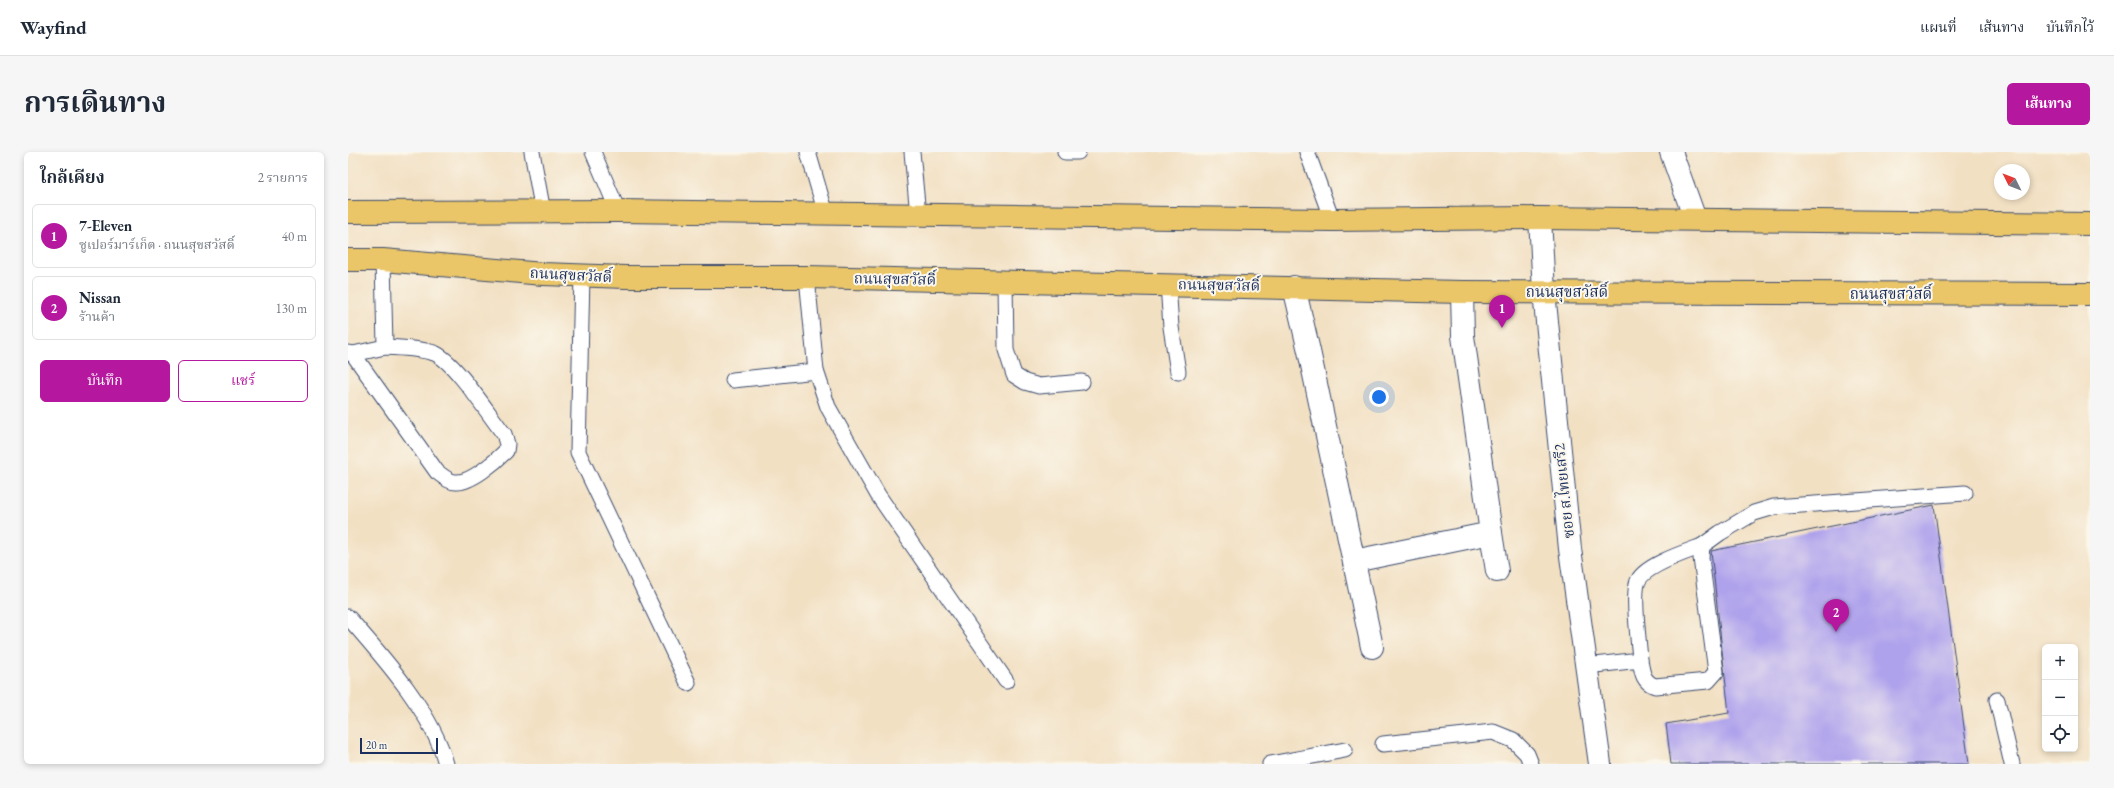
<!DOCTYPE html>
<html lang="th">
<head>
<meta charset="utf-8">
<style>
  :root { --surface:#fff; --page:#f6f6f7; --text:#1f2937; --muted:#747a83; --line:#e0e1e3; --accent:#b5179e }
  body { margin:0; font-family:"EB Garamond","Noto Serif Thai",serif; background:var(--page); color:var(--text) }
  .controls { position:absolute; right:12px; bottom:12px; display:grid; overflow:hidden; border-radius:6px; box-shadow:0 2px 6px #0003 }
  .controls button { width:36px; height:36px; display:grid; place-items:center; padding:0; border:0; border-bottom:1px solid var(--line); background:var(--surface); color:var(--text); font:20px sans-serif }
  .compass { position:absolute; left:1646px; top:12px; width:36px; height:36px; border-radius:50%; background:var(--surface); box-shadow:0 2px 6px #0003; rotate:312deg }
  .scale { position:absolute; left:12px; bottom:10px; width:78px; box-sizing:border-box; padding-left:4px; border:2px solid #1b2f5e; border-top:0; font-size:11px; line-height:14px; white-space:nowrap; color:#1b2f5e; -webkit-text-stroke:3px #fbf7ec; paint-order:stroke }
  .you { position:absolute; left:1031px; top:245px; width:14px; height:14px; margin:-10px; border:3px solid #fff; border-radius:50%; background:#1a73e8; box-shadow:0 0 0 6px #1a73e833 }
  .badge { display:grid; place-items:center; width:26px; height:26px; border-radius:50%; background:var(--accent); color:#fff; font-size:13px; font-weight:700 }
  .pin { position:absolute; translate:-50% -33px; filter:drop-shadow(0 1px 2px #0008) }
  .pin::after { content:''; position:absolute; top:21px; width:14px; height:12px; background:inherit; clip-path:polygon(0 0,100% 0,50% 100%) }
  .list { margin:0; padding:0; list-style:none }
  h2 { display:flex; justify-content:space-between; align-items:center; height:52px; margin:0; padding:0 16px; font-size:17px }
  h2 small { font-size:13px; font-weight:400; color:var(--muted) }
  .list li { display:grid; grid-template-columns:26px 1fr auto; gap:12px; align-items:center; box-sizing:border-box; height:64px; margin:0 8px 8px; padding:0 8px; border:1px solid var(--line); border-radius:6px }
  .list b { display:block; font-size:15px; white-space:nowrap }
  .list p { margin:0; font-size:13px; white-space:nowrap; color:var(--muted) }
  .list em { font-size:13px; font-style:normal; color:var(--muted) }
  .actions { display:flex; gap:8px; padding:12px 16px }
  .actions a { flex:1; padding:9px 0; border:1px solid var(--accent); border-radius:6px; text-align:center; font-size:14px; color:var(--accent) }
  .actions .main { background:var(--accent); color:#fff }
  .icon { flex:none; width:22px; height:22px; fill:none; stroke:currentColor; stroke-width:2; stroke-linecap:round; stroke-linejoin:round }
  .map { position:relative; flex:none; width:1742px; height:612px; overflow:hidden; border-radius:6px }
  header { display:flex; align-items:center; gap:24px; box-sizing:border-box; height:56px; padding:0 20px; background:var(--surface); border-bottom:1px solid var(--line) }
  header strong { font-size:19px }
  nav { display:flex; gap:22px; margin-inline-start:auto; font-size:14px }
  .intro { display:flex; align-items:center; justify-content:space-between; box-sizing:border-box; height:96px; padding:0 24px }
  h1 { margin:0; font-size:28px }
  .button { padding:10px 18px; border-radius:6px; background:var(--accent); color:#fff; font-size:14px; font-weight:700 }
  main { display:flex; gap:24px; padding:0 24px }
  aside { flex:1; background:var(--surface); border-radius:6px; box-shadow:0 2px 6px #0003 }
  .map>svg:first-child { display:block }
  .building { fill:#afa2ec }
  .lines { fill:none; stroke-linecap:round; stroke-linejoin:round }
  .lane-casing { stroke:#3b4a6d; stroke-width:17 }
  .street-casing { stroke:#3b4a6d; stroke-width:24 }
  .primary-casing { stroke:#3b4a6d; stroke-width:24 }
  .lane { stroke:#fff; stroke-width:15 }
  .street { stroke:#fff; stroke-width:22 }
  .primary { stroke:#eac669; stroke-width:22 }
  .labels { text-anchor:middle; stroke-width:4; stroke-linejoin:round; paint-order:stroke }
  .street-label { font-size:15px; fill:#1b2f5e; stroke:#fbf7ec }
</style>
</head>
<body>
<header>
<strong>Wayfind</strong>
<nav><a>แผนที่</a><a>เส้นทาง</a><a>บันทึกไว้</a></nav>
</header>
<div class="intro"><h1>การเดินทาง</h1><a class="button">เส้นทาง</a></div>
<main>
<aside>
<h2>ใกล้เคียง<small>2 รายการ</small></h2>
<ul class="list">
<li><span class="badge">1</span><div><b>7-Eleven</b><p>ซูเปอร์มาร์เก็ต · ถนนสุขสวัสดิ์</p></div><em>40 m</em></li>
<li><span class="badge">2</span><div><b>Nissan</b><p>ร้านค้า</p></div><em>130 m</em></li>
</ul>
<div class="actions"><a class="main">บันทึก</a><a>แชร์</a></div>
</aside>
<div class="map">
<svg width="1742" height="612" viewBox="0 0 1742 612">
  <rect width="100%" height="100%" fill="#fbf7ec"/>
  <filter id="ink" filterUnits="userSpaceOnUse"><feTurbulence type="fractalNoise" baseFrequency=".025" numOctaves="2"/><feDisplacementMap in="SourceGraphic" scale="8" xChannelSelector="R" yChannelSelector="G"/><feConvolveMatrix kernelMatrix="1 2 1 2 8 2 1 2 1" color-interpolation-filters="sRGB"/></filter>
  <filter id="wash" filterUnits="userSpaceOnUse"><feTurbulence type="fractalNoise" baseFrequency=".012" numOctaves="4" result="noise"/><feDisplacementMap in="SourceGraphic" scale="16" xChannelSelector="R" yChannelSelector="G"/><feGaussianBlur stdDeviation="0.9" result="paint"/><feColorMatrix in="noise" values="0 0 0 0 0 0 0 0 0 0 0 0 0 0 0 0 0 1.4 0 .05"/><feComposite in="paint" operator="in"/></filter>
  <g filter="url(#wash)">
    <rect width="100%" height="100%" fill="#f2e0c3"/>
    <g id="blocks">
      <path class="building" d="M1586,353l35,259h-298l-5,-40 63,-11 -18,-162z"/>
    </g>
  </g>
  <g filter="url(#ink)">
    <use href="#blocks" fill-opacity="0" stroke="#3b4a6d" stroke-width="1"/>
    <g class="lines">
      <g class="lane-casing">
        <g id="lane">
          <path d="M184,0l11,60"/>
          <path d="M245,0l25,59"/>
          <path d="M460,0l18,62"/>
          <path d="M564,0l6,63"/>
          <path d="M717,0h13"/>
          <path d="M959,0l25,68"/>
          <path d="M234,123l-4,177 110,231"/>
          <path d="M459,125l9,94 12,36 50,88 128,186"/>
          <path d="M657,129l1,69 8,25 11,7 14,4 43,-4"/>
          <path d="M820,132l3,43 7,45"/>
          <path d="M0,201l5,1 32,-7 -2,-87"/>
          <path d="M5,202l84,118c6,4 12,10 19,10 15,1 40,-21 50,-31l1,-7 -3,-10c-15,-19 -50,-74 -70,-81 -15,-5 -33,-5 -49,-6"/>
          <path d="M385,228l83,-9"/>
          <path d="M0,465c35,40 85,96 98,147"/>
          <path d="M1292,508c-1,-17 -8,-66 -2,-79 7,-16 48,-29 64,-35"/>
          <path d="M1238,514l54,-6c2,12 3,22 15,26l53,-5 8,-9 -15,-114 1,-12 18,-13 34,-20 20,-6 191,-14"/>
          <path d="M1649,548l15,64"/>
          <path d="M1035,592l110,-12 20,8 14,14 4,10"/>
          <path d="M922,612l75,-14"/>
        </g>
      </g>
      <g class="street-casing">
        <g id="street">
          <path d="M1323,0l24,67"/>
          <path d="M1192,66l4,74 26,257 30,215"/>
          <path d="M946,135l15,64 63,296"/>
          <path d="M1143,381l6,38"/>
          <path d="M1006,409l137,-28 -28,-197 -1,-44"/>
        </g>
      </g>
      <g class="primary-casing">
        <g id="primary">
          <path d="M0,60l270,-1 714,9 208,-2 550,6"/>
          <path d="M0,108h35l160,14 82,3h182l655,15 628,2"/>
        </g>
      </g>
      <use href="#lane" class="lane"/>
      <use href="#street" class="street"/>
      <use href="#primary" class="primary"/>
    </g>
  </g>
  <g class="labels">
    <g class="street-label">
      <text transform="translate(223 123) rotate(3)" y="5">ถนนสุขสวัสดิ์</text>
      <text transform="translate(547 127) rotate(1)" y="5">ถนนสุขสวัสดิ์</text>
      <text transform="translate(871 133) rotate(1)" y="5">ถนนสุขสวัสดิ์</text>
      <text x="1219" y="145">ถนนสุขสวัสดิ์</text>
      <text x="1543" y="147">ถนนสุขสวัสดิ์</text>
      <text transform="translate(1216 339) rotate(-96)" y="5">ซอย ส.ไทยเสรี2</text>
    </g>
  </g>
</svg>
<div class="controls">
<button>+</button>
<button>−</button>
<button><svg class="icon" aria-label="locate" viewBox="0 0 24 24"><circle cx="12" cy="12" r="6"/><path d="M12 2v4M12 18v4M2 12h4M18 12h4"/></svg></button>
</div>
<svg class="compass" viewBox="-18 -18 36 36"><path d="M0-13l5 13h-10z" fill="#e53935"/><path d="M0 13l5-13h-10z" fill="#747a83"/></svg>
<div class="scale">20 m</div>
<div class="you"></div>
<div class="pin badge" style="left:1154px;top:176px">1</div>
<div class="pin badge" style="left:1488px;top:480px">2</div>
</div>
</main>
</body>
</html>
